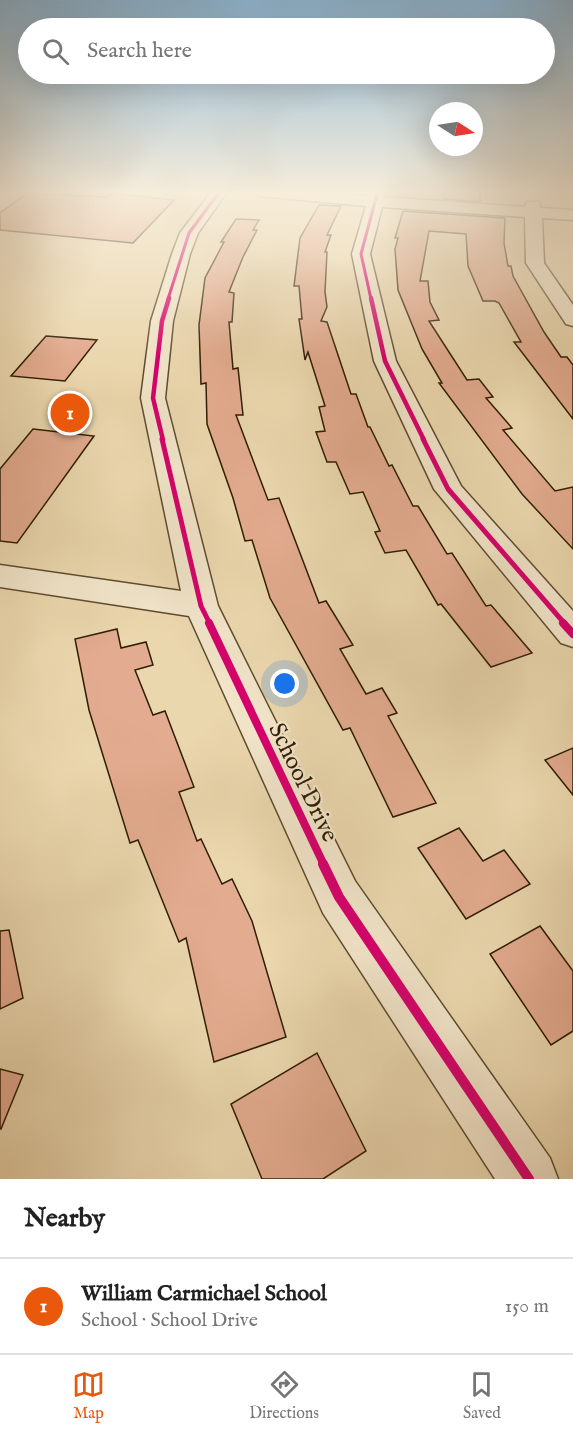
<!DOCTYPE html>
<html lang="en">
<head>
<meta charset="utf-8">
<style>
  :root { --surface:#fff; --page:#f6f6f6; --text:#222; --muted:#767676; --line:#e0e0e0; --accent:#ea580c }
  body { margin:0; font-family:"IM FELL English",serif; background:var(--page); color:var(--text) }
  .compass { position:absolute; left:429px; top:102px; width:54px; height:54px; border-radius:50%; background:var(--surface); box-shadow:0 6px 24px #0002; rotate:102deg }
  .you { position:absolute; left:285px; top:684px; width:21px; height:21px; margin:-15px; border:4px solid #fff; border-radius:50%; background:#1a73e8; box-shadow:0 0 0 9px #1a73e833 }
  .badge { display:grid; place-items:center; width:39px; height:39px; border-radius:50%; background:var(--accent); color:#fff; font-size:20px; font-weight:700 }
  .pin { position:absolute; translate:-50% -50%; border:3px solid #fff; box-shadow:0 2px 6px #0006 }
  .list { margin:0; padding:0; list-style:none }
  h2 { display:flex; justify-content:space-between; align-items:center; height:78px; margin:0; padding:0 24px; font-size:26px }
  h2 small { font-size:20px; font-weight:400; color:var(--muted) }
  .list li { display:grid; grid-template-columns:39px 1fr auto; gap:18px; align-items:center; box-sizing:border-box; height:96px; padding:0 24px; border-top:2px solid var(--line) }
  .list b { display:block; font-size:22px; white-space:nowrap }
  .list p { margin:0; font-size:20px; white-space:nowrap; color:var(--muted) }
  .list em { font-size:20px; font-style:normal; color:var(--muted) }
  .icon { flex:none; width:33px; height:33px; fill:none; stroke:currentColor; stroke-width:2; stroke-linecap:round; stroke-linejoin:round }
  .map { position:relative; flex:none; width:573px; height:1179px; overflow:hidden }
  .search { position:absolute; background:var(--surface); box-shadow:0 6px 24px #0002; left:18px; right:18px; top:18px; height:66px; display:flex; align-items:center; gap:15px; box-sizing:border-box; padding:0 21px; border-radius:33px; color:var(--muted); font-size:22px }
  .sheet { height:174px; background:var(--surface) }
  nav { display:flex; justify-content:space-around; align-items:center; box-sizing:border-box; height:84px; border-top:2px solid var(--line); background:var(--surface); font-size:16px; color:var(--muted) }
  nav a { display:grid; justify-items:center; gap:3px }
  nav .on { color:var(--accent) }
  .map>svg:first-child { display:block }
  .building { fill:#e3ab8f; stroke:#2f1d04; stroke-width:1.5 }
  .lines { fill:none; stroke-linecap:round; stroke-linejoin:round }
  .minor-casing { stroke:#5e4c2e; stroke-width:3 }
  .minor { fill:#f2e5ca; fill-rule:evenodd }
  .cycleway-far4-casing { stroke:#f2e5ca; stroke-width:5 }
  .cycleway-far3-casing { stroke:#f2e5ca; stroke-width:7 }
  .cycleway-far2-casing { stroke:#f2e5ca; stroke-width:9 }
  .cycleway-far1-casing { stroke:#f2e5ca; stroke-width:11 }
  .cycleway-casing { stroke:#f2e5ca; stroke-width:14 }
  .cycleway-far4 { stroke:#d6006c; stroke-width:3 }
  .cycleway-far3 { stroke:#d6006c; stroke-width:4.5 }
  .cycleway-far2 { stroke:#d6006c; stroke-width:5 }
  .cycleway-far1 { stroke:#d6006c; stroke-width:8 }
  .cycleway { stroke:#d6006c; stroke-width:10 }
  .labels { text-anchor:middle; stroke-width:4.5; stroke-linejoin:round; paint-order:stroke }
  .street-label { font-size:24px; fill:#2f1d04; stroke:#f2e5ca }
</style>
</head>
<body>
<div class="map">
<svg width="573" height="1179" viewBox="0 0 573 1179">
  <rect width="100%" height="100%" fill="#ebd7ae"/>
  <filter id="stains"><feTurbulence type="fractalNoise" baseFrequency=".00333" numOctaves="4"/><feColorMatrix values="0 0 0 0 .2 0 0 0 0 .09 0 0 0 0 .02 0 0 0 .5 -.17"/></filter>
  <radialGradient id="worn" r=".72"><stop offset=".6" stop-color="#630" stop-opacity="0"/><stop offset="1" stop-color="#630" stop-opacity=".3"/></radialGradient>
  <g class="building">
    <path d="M446,191l34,2v9l-36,-3z"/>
    <path d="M28,193l79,4 4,-4 63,7 -41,43 -133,-13v-17z"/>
    <path d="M319,205l22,1 -14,29h4l-6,17h2l-2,40 2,15 -6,14 6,1 24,72h5l12,33h2l19,39 3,-1 21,41h5l29,48 5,-1 34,53 5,-1 41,48 -41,14 -50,-63 -3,1 -32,-55 -21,3 -10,-21 5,-1 -17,-39 -13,2 -14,-32h-9l-11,-30 9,-1 -6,-24 6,-1 -17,-54 -3,8 -6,-41h3l-3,-33h-5l6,-48z"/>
    <path d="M403,211l102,7 -1,25 4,23h3l2,10 31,56 17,25h6l6,8v54l-59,-77h7l-22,-39 -4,-2h-12l-15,-35 -2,-32 -37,-3 -9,50h8l2,21 9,18 -10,1 38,59 12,-1 14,18 -7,1 26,30 -9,2 52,61 18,-4v62l-51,-55 -83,-111h3l-20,-34 -24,-59 -3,-41 3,-11h-3z"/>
    <path d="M236,219l23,1 -6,10h4l-14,27 -14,35 5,1 -2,29h-3l4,47 5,-1 5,47h-7l32,85 11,-2 40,105 7,-2 27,44 -13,4 26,45 16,-6 15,25 -9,3 48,87 -43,14 -43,-89 -7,2 -73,-132 -18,-58 -7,1 -12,-43 -26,-74 -1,-41 -5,1 -2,-59 6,-47 19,-36h-3z"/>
    <path d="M46,336l51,4 -32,41 -54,-5z"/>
    <path d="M33,429l61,7 -77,107 -17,-2v-72z"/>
    <path d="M117,629l4,19 25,-6 7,23 -18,5 18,45 12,-4 29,76 -15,5 18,49 4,-2 21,45 10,-5 20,42 34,116 -72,25 -28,-124 -7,4 -41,-102 -8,3 -41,-133 -14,-71z"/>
    <path d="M573,748v47l-28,-35z"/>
    <path d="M459,828l24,33 21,-11 26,34 -64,35 -48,-71z"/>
    <path d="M540,926l33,45v60l-22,14 -61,-91z"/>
    <path d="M9,930l14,68 -23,11v-78z"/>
    <path d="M317,1053l49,98 -43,28h-61l-31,-75z"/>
    <path d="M0,1069l23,6 -22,54h-1z"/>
  </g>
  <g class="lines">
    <g class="minor-casing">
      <g id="minor">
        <path d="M212,191h16l-30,42 -8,21 -17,67 -8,77 53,208 137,275 195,277 8,21h-63l-172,-266 -134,-297 -189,-29v-22l181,26 -40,-193 10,-77 21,-67 8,-21z"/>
        <path d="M251,191h54l64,5 2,-5h12l1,6 141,10 2,-5h12l2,6 32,2v10l-31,-2 2,45 29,42v21l-7,-2 -40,-61 -1,-46 -143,-10 -12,47 26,107 65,125 112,125v36l-12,-4 -127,-154 -60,-128 -22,-107 14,-48 -107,-10z"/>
      </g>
    </g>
    <use href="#minor" class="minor"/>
    <g class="cycleway-far4-casing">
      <g id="cycleway-far4">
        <path d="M168,299l21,-66 31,-42"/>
        <path d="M371,299l-10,-45 16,-60"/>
      </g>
    </g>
    <g class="cycleway-far3-casing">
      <g id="cycleway-far3">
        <path d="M371,298l14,63 39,79"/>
        <path d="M163,440l-10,-42 9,-77 7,-23"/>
      </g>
    </g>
    <g class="cycleway-far2-casing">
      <g id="cycleway-far2">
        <path d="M162,439l39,167 9,18"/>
        <path d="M423,439l25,50 117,135"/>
      </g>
    </g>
    <g class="cycleway-far1-casing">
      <g id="cycleway-far1">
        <path d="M209,623l115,242"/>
        <path d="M563,623l10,11"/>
      </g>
    </g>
    <g class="cycleway-casing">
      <path id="cycleway" d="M323,864l16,33 190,282"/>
    </g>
    <use href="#cycleway-far4" class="cycleway-far4"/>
    <use href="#cycleway-far3" class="cycleway-far3"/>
    <use href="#cycleway-far2" class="cycleway-far2"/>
    <use href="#cycleway-far1" class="cycleway-far1"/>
    <use href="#cycleway" class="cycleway"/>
  </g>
  <linearGradient id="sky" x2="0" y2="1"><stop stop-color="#8ab5d4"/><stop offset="0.54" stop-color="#f6eddb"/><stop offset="1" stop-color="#f6eddb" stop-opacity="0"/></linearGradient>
  <rect width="573" height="356" fill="url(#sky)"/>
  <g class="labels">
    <g class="street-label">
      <text transform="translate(304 782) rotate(64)" y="8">School Drive</text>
    </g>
  </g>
  <rect width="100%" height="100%" filter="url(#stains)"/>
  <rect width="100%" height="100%" fill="url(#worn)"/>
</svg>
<svg class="compass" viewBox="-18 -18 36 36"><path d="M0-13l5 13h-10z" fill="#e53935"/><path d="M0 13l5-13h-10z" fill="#767676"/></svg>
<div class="you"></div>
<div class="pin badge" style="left:70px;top:413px">1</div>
<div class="search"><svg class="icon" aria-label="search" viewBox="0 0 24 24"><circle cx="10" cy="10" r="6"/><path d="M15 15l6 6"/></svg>Search here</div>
</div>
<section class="sheet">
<h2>Nearby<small></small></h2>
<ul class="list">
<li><span class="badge">1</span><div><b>William Carmichael School</b><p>School · School Drive</p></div><em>150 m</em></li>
</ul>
</section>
<nav>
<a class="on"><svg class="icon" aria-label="map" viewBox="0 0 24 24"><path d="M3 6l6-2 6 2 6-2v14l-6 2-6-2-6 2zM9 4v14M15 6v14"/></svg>Map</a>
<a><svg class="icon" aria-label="directions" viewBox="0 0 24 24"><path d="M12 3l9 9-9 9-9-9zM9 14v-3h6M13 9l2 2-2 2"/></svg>Directions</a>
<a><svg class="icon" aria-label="saved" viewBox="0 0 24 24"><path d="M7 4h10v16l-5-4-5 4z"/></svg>Saved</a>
</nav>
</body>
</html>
